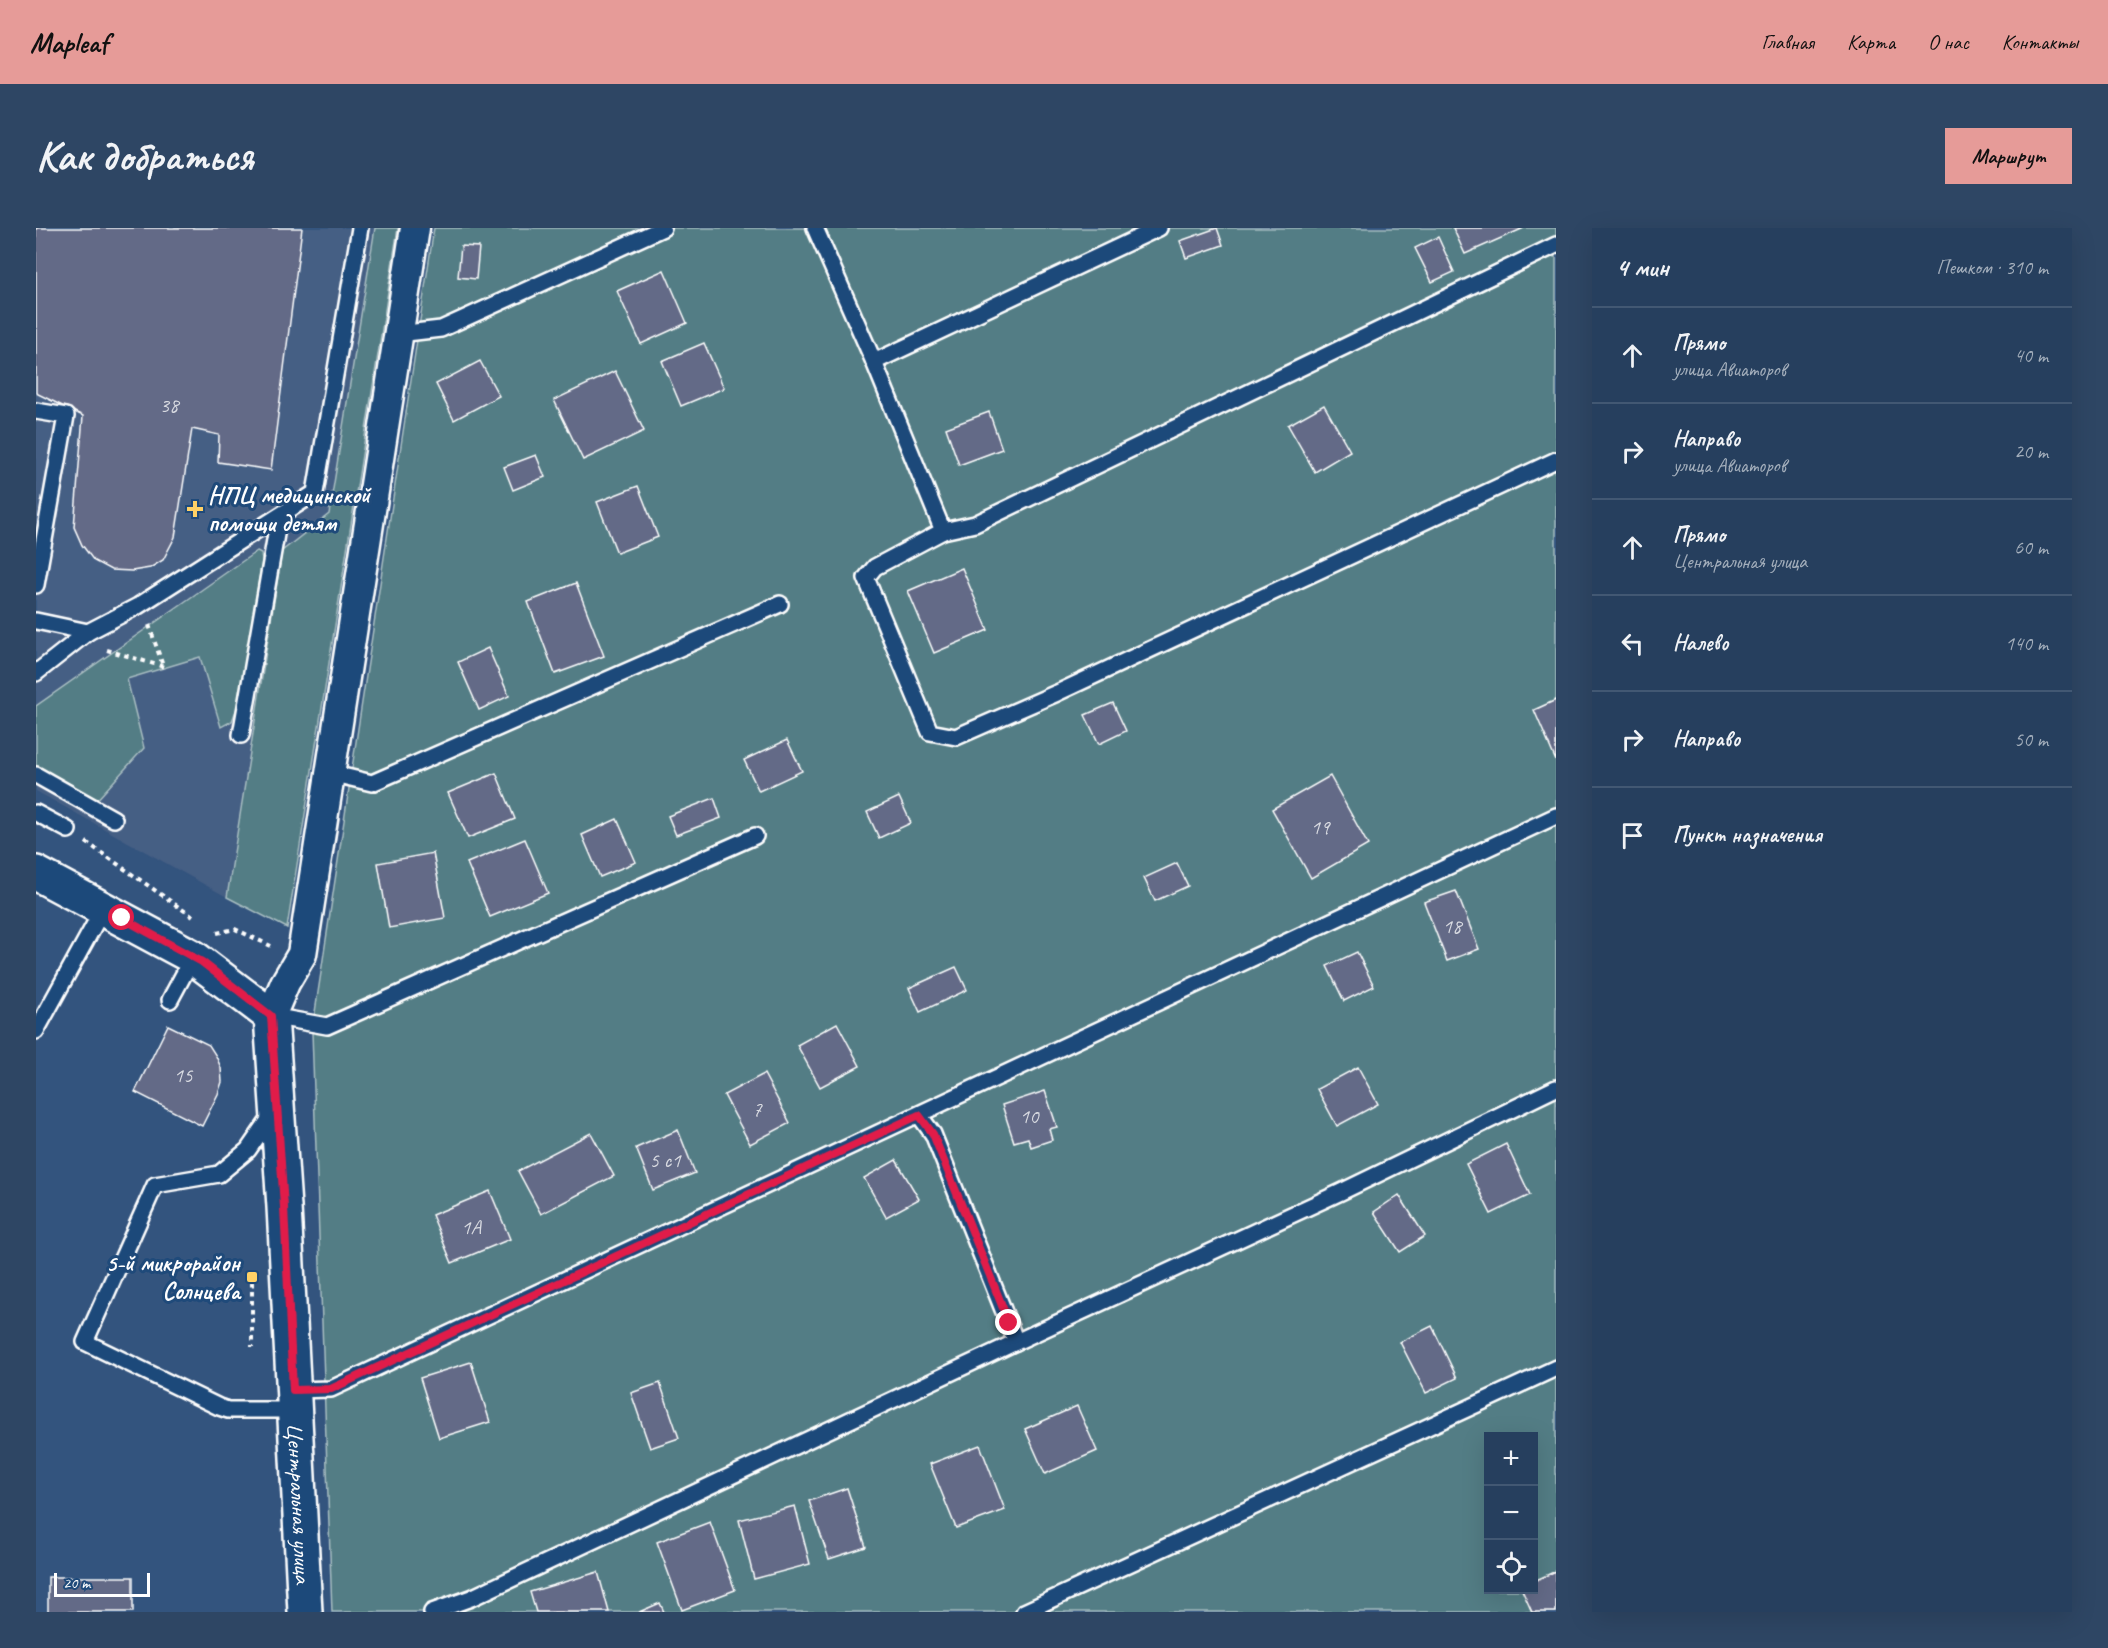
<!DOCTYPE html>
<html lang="ru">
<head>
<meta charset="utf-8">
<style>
  :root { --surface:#263f5e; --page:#2e4664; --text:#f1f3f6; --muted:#a4afbc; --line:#425873; --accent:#e69b98 }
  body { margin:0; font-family:Caveat,sans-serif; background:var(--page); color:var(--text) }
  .controls { position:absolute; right:18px; bottom:18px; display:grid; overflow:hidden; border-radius:0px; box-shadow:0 6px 24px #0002 }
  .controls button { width:54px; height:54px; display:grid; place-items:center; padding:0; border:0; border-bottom:2px solid var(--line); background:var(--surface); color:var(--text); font:30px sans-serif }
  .scale { position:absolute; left:18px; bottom:15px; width:96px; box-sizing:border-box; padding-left:6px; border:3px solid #fff; border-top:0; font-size:16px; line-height:21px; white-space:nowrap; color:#fff; -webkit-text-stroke:4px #1f4a7a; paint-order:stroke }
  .stop { position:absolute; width:18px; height:18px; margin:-14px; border:4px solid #e11d48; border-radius:50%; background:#fff }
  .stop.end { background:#e11d48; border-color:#fff; box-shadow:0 2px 6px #0008 }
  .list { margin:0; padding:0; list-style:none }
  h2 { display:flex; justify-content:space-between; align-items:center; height:78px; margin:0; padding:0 24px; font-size:26px }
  h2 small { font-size:20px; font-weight:400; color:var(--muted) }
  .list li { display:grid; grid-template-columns:39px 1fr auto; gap:18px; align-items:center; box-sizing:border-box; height:96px; padding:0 24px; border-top:2px solid var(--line) }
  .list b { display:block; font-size:22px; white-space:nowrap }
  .list p { margin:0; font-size:20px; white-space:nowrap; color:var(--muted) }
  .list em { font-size:20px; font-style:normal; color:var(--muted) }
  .icon { flex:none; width:33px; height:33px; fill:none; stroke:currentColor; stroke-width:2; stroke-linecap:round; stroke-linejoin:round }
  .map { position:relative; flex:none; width:1520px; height:1384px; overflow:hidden; border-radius:0px }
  header { display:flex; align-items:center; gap:36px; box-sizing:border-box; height:84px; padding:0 30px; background:var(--accent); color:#111 }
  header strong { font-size:28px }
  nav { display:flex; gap:33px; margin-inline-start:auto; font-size:21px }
  .intro { display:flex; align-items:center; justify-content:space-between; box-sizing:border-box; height:144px; padding:0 36px }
  h1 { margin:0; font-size:42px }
  .button { padding:15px 27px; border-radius:0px; background:var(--accent); color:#111; font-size:21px; font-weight:700 }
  main { display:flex; gap:36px; padding:0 36px }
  aside { flex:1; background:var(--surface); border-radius:0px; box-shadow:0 6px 24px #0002 }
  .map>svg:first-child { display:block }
  .built { fill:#455e84 }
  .green { fill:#537d85; stroke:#a9bec2; stroke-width:1.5; fill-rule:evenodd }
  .building { fill:#636b87; stroke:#fff; stroke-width:1.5 }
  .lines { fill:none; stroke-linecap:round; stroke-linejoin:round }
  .service-casing { stroke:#fff; stroke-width:20 }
  .minor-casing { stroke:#fff; stroke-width:33 }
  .tertiary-casing { stroke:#fff; stroke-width:38 }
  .path { stroke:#fff; stroke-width:4; stroke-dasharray:4.5 4.5; stroke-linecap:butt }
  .service { stroke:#1f4a7a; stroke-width:15 }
  .minor { stroke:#1f4a7a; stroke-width:28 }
  .tertiary { stroke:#1f4a7a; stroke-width:33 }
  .route { stroke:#e11d48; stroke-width:8 }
  .poi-dot { fill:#ffd166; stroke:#1f4a7a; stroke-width:2 }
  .labels { text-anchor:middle; stroke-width:6; stroke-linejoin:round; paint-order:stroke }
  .number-label { font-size:21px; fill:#d8dae1 }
  .poi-label { font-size:24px; font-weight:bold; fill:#fff; stroke:#1f4a7a; text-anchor:start }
  .street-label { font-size:24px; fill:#fff; stroke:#1f4a7a }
</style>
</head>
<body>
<header>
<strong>Mapleaf</strong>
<nav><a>Главная</a><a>Карта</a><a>О нас</a><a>Контакты</a></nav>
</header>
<div class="intro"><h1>Как добраться</h1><a class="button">Маршрут</a></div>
<main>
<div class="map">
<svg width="1520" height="1384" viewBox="0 0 1520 1384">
  <rect width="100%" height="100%" fill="#33547e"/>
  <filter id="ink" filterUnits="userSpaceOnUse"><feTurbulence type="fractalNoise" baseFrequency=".0167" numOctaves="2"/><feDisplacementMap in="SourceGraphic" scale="12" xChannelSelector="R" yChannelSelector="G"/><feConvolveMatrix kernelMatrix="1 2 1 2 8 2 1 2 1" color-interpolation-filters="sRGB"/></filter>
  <g filter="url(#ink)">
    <path class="built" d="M0,0h362l-111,700 -60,-31 -191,-106z"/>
    <g class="green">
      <path d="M339,0h23l-111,700 -60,-31 55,-346 47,-37z"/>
      <path d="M398,0h1122v1384h-1224l-20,-580zM1452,1208h46v154h-46z"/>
      <path d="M221,323l4,2 1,8 -24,144 -6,16 -11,6 -21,-70 -73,22 17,69 -49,54 -59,-34v-62z"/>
    </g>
    <g class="building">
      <path d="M0,0h266l-31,242 -53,-8 1,-27 -27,-6 -17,108 -12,23 -13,8 -18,3 -21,-1 -17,-9 -12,-16 -8,-18 9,-111 -47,-23z"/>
      <path d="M1181,0l6,17 -37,13 -6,-17z"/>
      <path d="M1417,0h71l-59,26z"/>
      <path d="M1402,9l16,35 -22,10 -17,-34z"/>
      <path d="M425,18l18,1 -3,32 -18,-2z"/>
      <path d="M628,42l23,53 -46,21 -24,-53z"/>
      <path d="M668,115l20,45 -43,18 -19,-45z"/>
      <path d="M444,133l19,35 -45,24 -18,-36z"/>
      <path d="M579,143l29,60 -61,29 -29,-60z"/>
      <path d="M1288,177l26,46 -35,21 -27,-47z"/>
      <path d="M953,184l13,37 -43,16 -13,-37z"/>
      <path d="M500,227l9,22 -32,13 -9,-23z"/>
      <path d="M602,258l20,51 -41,16 -20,-51z"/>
      <path d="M926,340l26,62 -54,23 -26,-62z"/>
      <path d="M540,355l28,73 -49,18 -27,-72z"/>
      <path d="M452,420l21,48 -30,14 -21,-48z"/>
      <path d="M1520,472v61l-22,-51z"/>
      <path d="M1077,475l13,28 -27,13 -14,-29z"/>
      <path d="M751,512l15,31 -43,20 -15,-31z"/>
      <path d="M460,545l19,46 -47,19 -20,-45z"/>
      <path d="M1294,548l38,69 -57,33 -39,-69z"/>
      <path d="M863,569l12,26 -32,15 -12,-26z"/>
      <path d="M678,570l7,20 -45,17 -8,-19z"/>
      <path d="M581,591l19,43 -36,15 -18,-42z"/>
      <path d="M489,611l23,54 -58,24 -23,-54z"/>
      <path d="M397,625l12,65 -56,10 -11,-65z"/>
      <path d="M1141,635l11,23 -33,15 -11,-23z"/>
      <path d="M1420,663l23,58 -32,12 -23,-59z"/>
      <path d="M1321,724l17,34 -30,15 -17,-35z"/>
      <path d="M920,739l11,23 -47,22 -11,-24z"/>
      <path d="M801,795l23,43 -40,21 -23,-42z"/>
      <path d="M132,797l41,20 7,11 5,12 1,14 -4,12 -16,32 -67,-34z"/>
      <path d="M1322,839l20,37 -41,22 -20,-37z"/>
      <path d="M728,846l26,49 -40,21 -26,-49z"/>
      <path d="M1009,863l12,36 -8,2 3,11 -21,7 -3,-9 -14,4 -12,-37z"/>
      <path d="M642,902l17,43 -42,17 -17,-42z"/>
      <path d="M555,905l23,43 -73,38 -23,-43z"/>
      <path d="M1470,916l24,51 -39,19 -25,-50z"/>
      <path d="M860,932l23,39 -33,18 -22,-39z"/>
      <path d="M454,963l20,48 -58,24 -20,-48z"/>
      <path d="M1363,967l26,41 -25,16 -26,-40z"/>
      <path d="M1396,1098l25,52 -31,15 -26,-51z"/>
      <path d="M435,1134l19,60 -51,16 -19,-60z"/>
      <path d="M624,1155l19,55 -29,10 -19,-55z"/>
      <path d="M1041,1178l20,45 -52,23 -20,-45z"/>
      <path d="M944,1217l25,65 -49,18 -26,-64z"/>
      <path d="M811,1260l19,59 -37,12 -20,-58z"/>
      <path d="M759,1278l15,58 -56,15 -15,-59z"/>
      <path d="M674,1294l25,68 -53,20 -25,-68z"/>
      <path d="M1520,1343v41h-24l-10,-22h12v-9z"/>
      <path d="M562,1344l11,40h-73l-6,-20z"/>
      <rect x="12" y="1349" width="85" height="35"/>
      <path d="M624,1375l4,9h-25z"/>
    </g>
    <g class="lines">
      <g class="service-casing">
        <g id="service">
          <path d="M779,0l59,134 69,169"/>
          <path d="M1520,17l-581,279 -32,7 -68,36 -9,11 64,154 26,5 101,-44 499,-233"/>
          <path d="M362,106l43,-5 222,-101"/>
          <path d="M838,134l285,-134"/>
          <path d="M0,183l30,5 -30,169"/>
          <path d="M0,393l52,11 50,-26 177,-113 45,-265"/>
          <path d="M0,445l52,-41"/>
          <path d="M205,507l38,-218"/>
          <path d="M294,545l42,10 408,-179"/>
          <path d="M0,547l78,44"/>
          <path d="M0,585l32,17"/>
          <path d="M134,772l23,-43"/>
          <path d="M235,788l56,10 428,-190"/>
          <path d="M0,803l67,-122"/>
          <path d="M237,886l-25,36 -29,24 -64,11 -70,157 134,65 9,3h66"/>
          <path d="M883,887l14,19 83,208"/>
          <path d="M257,1162l38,-1 1225,-573"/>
          <path d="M396,1384l39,-14 545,-256 325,-150 215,-104"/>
          <path d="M988,1384l532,-244"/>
        </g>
      </g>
      <g class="minor-casing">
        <path id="minor" d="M235,788l14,-33 17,-29 113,-726"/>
      </g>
      <g class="tertiary-casing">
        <g id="tertiary">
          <path id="s1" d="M0,645l157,84 78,59 13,191 21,405"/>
        </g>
      </g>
      <g class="path">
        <path d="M113,397l14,41"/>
        <path d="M71,422l57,17"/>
        <path d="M50,614l110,77"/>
        <path d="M181,705l18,-4 36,17"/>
        <path d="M216,1045v74"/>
      </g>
      <use href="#service" class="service"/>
      <use href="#minor" class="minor"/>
      <use href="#tertiary" class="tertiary"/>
    </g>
  </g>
  <g class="lines" filter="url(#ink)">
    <path class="route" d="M86,690l80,44 69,54 13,191 9,183 38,-1 588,-274 14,19 76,189"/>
  </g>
  <g class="poi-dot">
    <path d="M156 272h6v6h6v6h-6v6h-6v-6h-6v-6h6z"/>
    <rect x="210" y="1043" width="12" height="12" rx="3"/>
  </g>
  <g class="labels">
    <g class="number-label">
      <text x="133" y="184">38</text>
      <text x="1284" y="606">19</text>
      <text x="1416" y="705">18</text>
      <text x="147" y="854">15</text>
      <text x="721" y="888">7</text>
      <text x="993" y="895">10</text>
      <text x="629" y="939">5 с1</text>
      <text x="435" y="1006">1А</text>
    </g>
    <g class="poi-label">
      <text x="172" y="275">НПЦ медицинской<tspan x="172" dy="28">помощи детям</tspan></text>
      <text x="204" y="1043" text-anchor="end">5-й микрорайон<tspan x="204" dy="28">Солнцева</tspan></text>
    </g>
    <g class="street-label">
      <text dy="8" stroke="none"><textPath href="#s1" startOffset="764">Центральная улица</textPath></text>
    </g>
  </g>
</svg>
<div class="controls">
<button>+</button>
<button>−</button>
<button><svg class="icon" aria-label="locate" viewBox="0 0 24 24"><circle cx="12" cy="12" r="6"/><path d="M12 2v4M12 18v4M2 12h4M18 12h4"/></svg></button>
</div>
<div class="scale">20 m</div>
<div class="stop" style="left:86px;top:690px"></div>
<div class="stop end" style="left:973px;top:1095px"></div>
</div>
<aside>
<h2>4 мин<small>Пешком · 310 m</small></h2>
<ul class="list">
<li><svg class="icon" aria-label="ahead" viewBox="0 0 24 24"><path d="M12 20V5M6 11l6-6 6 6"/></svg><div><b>Прямо</b><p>улица Авиаторов</p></div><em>40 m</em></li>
<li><svg class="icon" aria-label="right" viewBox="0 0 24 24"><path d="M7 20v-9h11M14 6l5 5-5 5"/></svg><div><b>Направо</b><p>улица Авиаторов</p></div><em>20 m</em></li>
<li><svg class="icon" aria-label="ahead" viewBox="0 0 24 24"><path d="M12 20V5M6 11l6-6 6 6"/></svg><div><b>Прямо</b><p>Центральная улица</p></div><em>60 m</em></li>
<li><svg class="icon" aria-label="left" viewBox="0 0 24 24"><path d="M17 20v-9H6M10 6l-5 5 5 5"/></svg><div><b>Налево</b></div><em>140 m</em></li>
<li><svg class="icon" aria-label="right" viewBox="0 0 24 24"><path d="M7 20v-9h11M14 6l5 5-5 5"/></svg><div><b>Направо</b></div><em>50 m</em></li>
<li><svg class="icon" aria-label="arrive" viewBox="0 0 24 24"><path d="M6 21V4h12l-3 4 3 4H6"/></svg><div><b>Пункт назначения</b></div></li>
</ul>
</aside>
</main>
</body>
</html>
